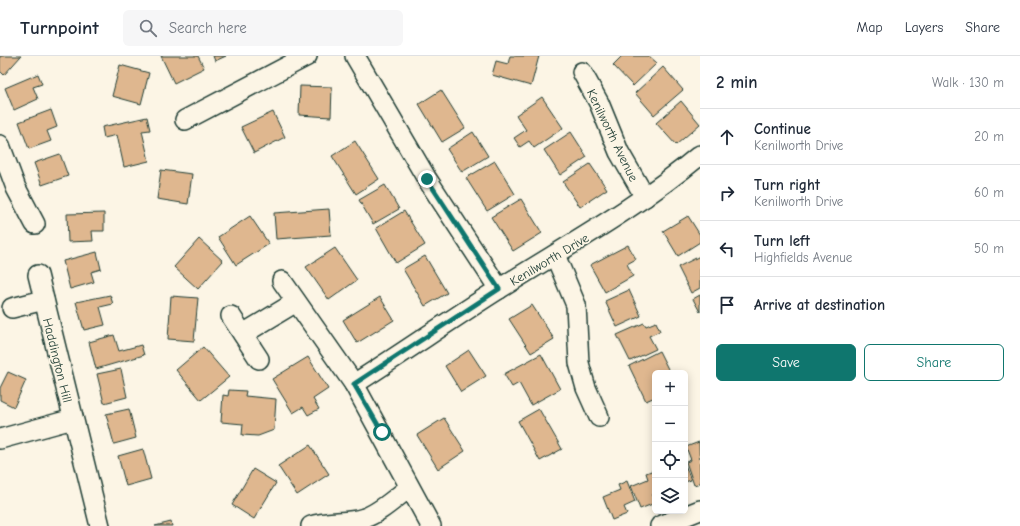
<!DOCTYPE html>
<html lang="en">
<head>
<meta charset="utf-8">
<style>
  :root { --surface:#fff; --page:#f6f6f7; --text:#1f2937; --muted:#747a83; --line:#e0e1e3; --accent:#0f766e }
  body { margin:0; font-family:"Comic Neue",sans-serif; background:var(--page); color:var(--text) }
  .controls { position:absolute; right:12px; bottom:12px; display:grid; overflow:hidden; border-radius:6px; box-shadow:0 2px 10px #0003 }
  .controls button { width:36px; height:36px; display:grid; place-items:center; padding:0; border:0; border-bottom:1px solid var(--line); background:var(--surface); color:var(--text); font:20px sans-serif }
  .stop { position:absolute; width:12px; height:12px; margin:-9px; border:3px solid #0f766e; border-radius:50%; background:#fff }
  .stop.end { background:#0f766e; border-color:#fff; box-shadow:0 1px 4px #0008 }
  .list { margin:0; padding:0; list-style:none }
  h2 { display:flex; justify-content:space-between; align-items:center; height:52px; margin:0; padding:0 16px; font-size:17px }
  h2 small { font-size:13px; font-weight:400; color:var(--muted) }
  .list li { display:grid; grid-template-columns:26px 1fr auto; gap:12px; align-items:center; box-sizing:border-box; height:56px; padding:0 16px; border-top:1px solid var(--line) }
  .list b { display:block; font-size:15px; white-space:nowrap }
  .list p { margin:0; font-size:13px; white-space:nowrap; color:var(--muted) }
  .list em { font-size:13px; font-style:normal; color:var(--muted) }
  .actions { display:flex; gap:8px; padding:12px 16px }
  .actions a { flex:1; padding:9px 0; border:1px solid var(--accent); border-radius:6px; text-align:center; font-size:14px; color:var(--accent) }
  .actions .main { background:var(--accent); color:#fff }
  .icon { flex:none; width:22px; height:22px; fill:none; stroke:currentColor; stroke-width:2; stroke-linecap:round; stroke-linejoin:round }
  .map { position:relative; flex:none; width:700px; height:470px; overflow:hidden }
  header { display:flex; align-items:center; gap:24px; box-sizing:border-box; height:56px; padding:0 20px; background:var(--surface); border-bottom:1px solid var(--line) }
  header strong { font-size:19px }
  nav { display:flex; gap:22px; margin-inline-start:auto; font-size:14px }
  .search { width:280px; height:36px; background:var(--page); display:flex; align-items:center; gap:10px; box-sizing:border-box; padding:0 14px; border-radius:6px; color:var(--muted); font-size:15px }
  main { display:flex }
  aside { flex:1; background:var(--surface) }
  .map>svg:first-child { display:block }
  .building { fill:#dfb78f; stroke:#1f3d34 }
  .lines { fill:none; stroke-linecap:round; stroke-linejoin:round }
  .minor-casing { stroke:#1f3d34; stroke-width:22 }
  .minor { stroke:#fcf5e5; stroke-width:19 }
  .route { stroke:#0f766e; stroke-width:5 }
  .labels { text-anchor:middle; stroke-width:3.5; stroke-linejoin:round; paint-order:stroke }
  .street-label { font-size:13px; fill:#1f3d34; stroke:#fcf5e5 }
</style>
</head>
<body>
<header>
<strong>Turnpoint</strong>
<div class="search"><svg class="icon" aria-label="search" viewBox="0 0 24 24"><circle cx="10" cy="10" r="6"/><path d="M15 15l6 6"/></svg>Search here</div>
<nav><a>Map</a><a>Layers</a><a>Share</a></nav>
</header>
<main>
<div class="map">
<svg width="700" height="470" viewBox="0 0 700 470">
  <rect width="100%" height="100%" fill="#fcf5e5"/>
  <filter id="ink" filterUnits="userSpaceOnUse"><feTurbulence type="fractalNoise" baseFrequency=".025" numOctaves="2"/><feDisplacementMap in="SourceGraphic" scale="8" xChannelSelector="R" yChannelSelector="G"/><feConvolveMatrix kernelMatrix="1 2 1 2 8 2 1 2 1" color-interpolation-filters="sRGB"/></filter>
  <g filter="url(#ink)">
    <g class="building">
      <path d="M0,0h21l-17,19 -4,-4z"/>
      <path d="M161,0h37l6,12 -30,15z"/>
      <path d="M213,0h13l-11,5z"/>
      <path d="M510,0h29l-8,30 -39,-11 4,-14 12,3z"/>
      <path d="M622,0h27l8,7 -24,23 -20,-21z"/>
      <path d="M120,9l29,8 -8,31 -29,-8z"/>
      <path d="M663,11l20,23 -29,25 -19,-22z"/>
      <path d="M38,18l4,10 -9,3 5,12 -24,11 -9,-22z"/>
      <path d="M300,30l32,1 -1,30 -32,-2z"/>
      <path d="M441,34l24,38 -23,14 -23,-38z"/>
      <path d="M542,41l21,31 -29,20 -5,-7 -9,6 -6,-9 12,-8 -10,-15z"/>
      <path d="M681,45l19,23 -24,21 -20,-22z"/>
      <path d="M51,54l6,17 -10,4 4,10 -22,8 -10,-27z"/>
      <path d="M273,56l12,25 -31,16 -13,-26z"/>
      <path d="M147,61l3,13 -8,1 7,30 -25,6 -7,-32 -13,3 -2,-11z"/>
      <path d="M473,76l15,24 -26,16 -15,-23z"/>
      <path d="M571,76l16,25 -27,18 -16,-25z"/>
      <path d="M355,85l24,38 -23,15 -24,-38z"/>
      <path d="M60,98l8,22 -26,9 -8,-22z"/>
      <path d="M495,105l20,33 -28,17 -21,-33z"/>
      <path d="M590,108l17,25 -27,18 -17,-25z"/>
      <path d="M161,114l31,4 -4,30 -31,-5z"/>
      <path d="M385,129l14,24 -26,15 -14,-24z"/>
      <path d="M521,143l21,34 -29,18 -22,-34z"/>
      <path d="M329,153l2,26 -55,4 -2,-26z"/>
      <path d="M404,155l21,34 -29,18 -20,-35z"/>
      <path d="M104,157v18h-12l1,10 -25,1 -1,-28z"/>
      <path d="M250,160l19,28 -33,21 -18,-28z"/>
      <path d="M688,160l12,19v7l-22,14 -15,-25z"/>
      <path d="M199,183l24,22 -25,28 -24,-22z"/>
      <path d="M628,189l8,14 -9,5 6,12 -28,16 -15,-27z"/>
      <path d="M335,192l22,32 -28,20 -23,-33z"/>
      <path d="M97,196l4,17 -10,3 3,10 -24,7 -7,-28z"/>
      <path d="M425,200l22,37 -22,13 -22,-37z"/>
      <path d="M700,200v32l-9,5 -13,-26z"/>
      <path d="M629,234l12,26 -24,11 -12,-26z"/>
      <path d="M110,239l3,9 -13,3 5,18 -21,5 -8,-28z"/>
      <path d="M700,239v17l-7,-13z"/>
      <path d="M171,240l27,2 -4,43 -26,-2z"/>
      <path d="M380,241l14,23 -37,23 -14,-23z"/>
      <path d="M532,249l22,34 -23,14 -22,-34z"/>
      <path d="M656,266l4,9 -11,5 7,13 -26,12 -13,-26 27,-12 2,3z"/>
      <path d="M114,279l5,16 22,-6 3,10 -48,14 -7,-27z"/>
      <path d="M203,291l26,30 -28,23 -25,-30z"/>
      <path d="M469,294l17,26 -25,16 -16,-26z"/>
      <path d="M659,295l11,22h-15v24l-9,4 -17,-35z"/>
      <path d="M541,298l19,35 -29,16 -12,-22 -7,4 -8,-13z"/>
      <path d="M308,301l20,32 -15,10 6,10 -11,6 -5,-8 -10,6 -21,-34z"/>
      <path d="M121,313l6,28 -23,6 -7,-29z"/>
      <path d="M8,316l18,8 -12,27 -14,-7v-12z"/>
      <path d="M229,334l17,1 -1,5 31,3 -2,31 -16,6 -16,-1 1,-11 -22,-2 2,-27 5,1z"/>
      <path d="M129,353l7,29 -22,6 -8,-30z"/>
      <path d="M539,353l23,40 -22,12 -22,-40z"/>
      <path d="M444,362l21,33 -27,18 -21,-34z"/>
      <path d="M699,386l1,41 -6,2 -8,-23 5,-2 -5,-13z"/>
      <path d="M310,389l19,29 -32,21 -19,-29z"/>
      <path d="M143,393l8,30 -25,7 -8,-30z"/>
      <path d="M685,409l6,15 -6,2z"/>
      <path d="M253,413l23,14 -22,36 -22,-14z"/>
      <path d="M654,414l1,24 -3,1 3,8 -15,6 -9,-23 17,-7 -2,-6z"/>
      <path d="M627,425l8,21 -11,5 3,7 -15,6 -9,-23 17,-7 -2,-5z"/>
      <path d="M171,466l1,4h-17z"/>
    </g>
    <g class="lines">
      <g class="minor-casing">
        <g id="minor">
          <path d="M355,0l72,123 72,110"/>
          <path d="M582,16l17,31 20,49 26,45"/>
          <path d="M185,64l122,-64"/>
          <path d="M0,89l16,43 19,36"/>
          <path d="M555,199l21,50 3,58 7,25 13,29"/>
          <path d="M38,219l62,251"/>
          <path d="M282,225l72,103 77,142"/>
          <path d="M12,252l32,-8"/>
          <path d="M231,260l28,43"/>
          <path d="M243,278l53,-32"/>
          <path d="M354,328c49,-31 96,-64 145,-95 68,-43 139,-82 201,-134"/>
          <path d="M0,383l73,-20"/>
          <path d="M311,470c17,-6 36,-2 53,-8 16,-5 31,-20 45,-30"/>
          <path d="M660,470l40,-16"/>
        </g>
      </g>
      <use href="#minor" class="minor"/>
    </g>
  </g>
  <g class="lines" filter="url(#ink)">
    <path class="route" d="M382,376l-28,-48 145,-95 -72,-110"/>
  </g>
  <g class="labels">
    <g class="street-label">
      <text transform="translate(613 79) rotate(64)" y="5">Kenilworth Avenue</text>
      <text transform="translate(549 203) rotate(-31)" y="5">Kenilworth Drive</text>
      <text transform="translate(58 304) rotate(76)" y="5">Haddington Hill</text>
    </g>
  </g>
</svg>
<div class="controls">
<button>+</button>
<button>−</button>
<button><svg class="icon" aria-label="locate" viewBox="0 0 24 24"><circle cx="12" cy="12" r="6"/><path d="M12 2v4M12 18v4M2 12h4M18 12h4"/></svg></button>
<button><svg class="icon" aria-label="layers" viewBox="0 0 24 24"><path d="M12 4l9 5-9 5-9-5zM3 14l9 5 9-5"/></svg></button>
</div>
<div class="stop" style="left:382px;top:376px"></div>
<div class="stop end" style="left:427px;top:123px"></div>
</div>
<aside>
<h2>2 min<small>Walk · 130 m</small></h2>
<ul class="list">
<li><svg class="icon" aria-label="ahead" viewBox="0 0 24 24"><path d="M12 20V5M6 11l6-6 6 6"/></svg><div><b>Continue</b><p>Kenilworth Drive</p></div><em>20 m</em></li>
<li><svg class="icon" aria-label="right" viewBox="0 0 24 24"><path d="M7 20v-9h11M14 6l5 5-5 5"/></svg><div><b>Turn right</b><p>Kenilworth Drive</p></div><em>60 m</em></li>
<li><svg class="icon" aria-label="left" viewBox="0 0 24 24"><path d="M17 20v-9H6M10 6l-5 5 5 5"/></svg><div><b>Turn left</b><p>Highfields Avenue</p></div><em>50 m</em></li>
<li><svg class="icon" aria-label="arrive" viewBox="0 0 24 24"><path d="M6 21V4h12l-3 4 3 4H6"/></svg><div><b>Arrive at destination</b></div></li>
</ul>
<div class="actions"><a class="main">Save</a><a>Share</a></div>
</aside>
</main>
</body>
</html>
